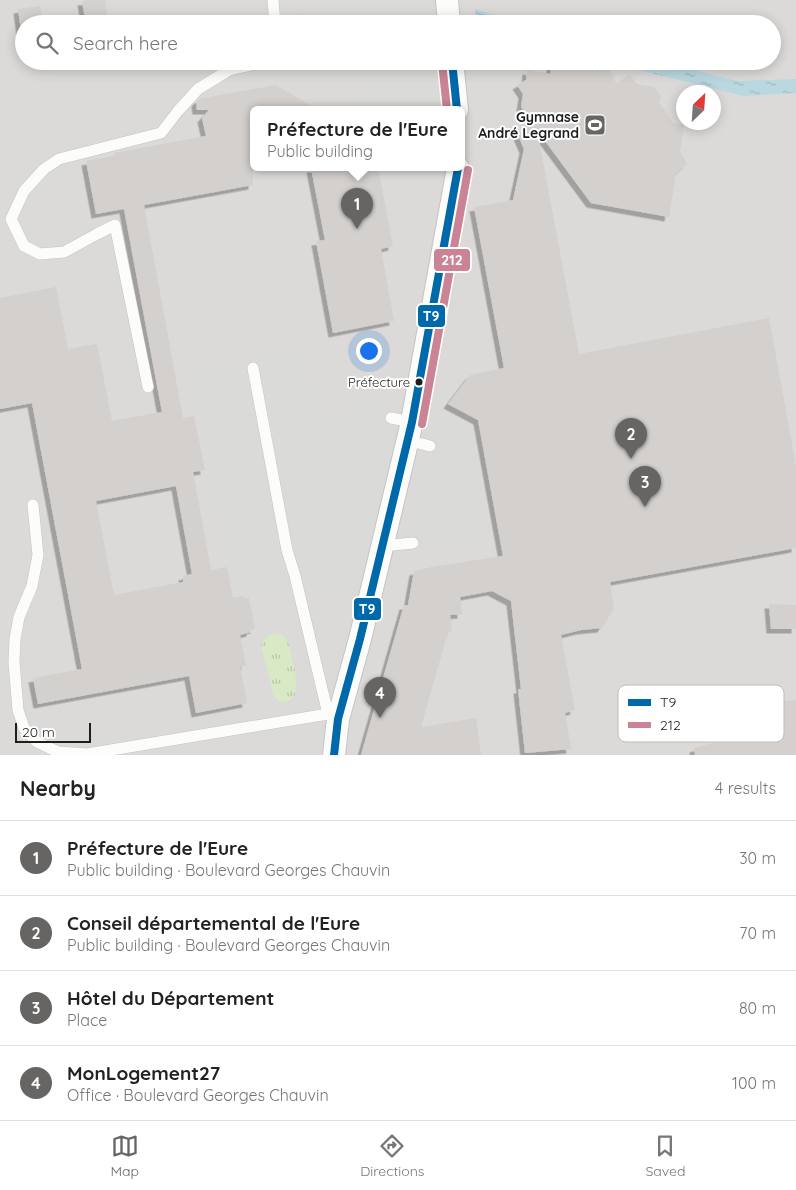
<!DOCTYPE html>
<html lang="en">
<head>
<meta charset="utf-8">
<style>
  :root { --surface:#fff; --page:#f2f2f2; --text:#222; --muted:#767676; --line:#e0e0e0; --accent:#666564 }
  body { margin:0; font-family:Quicksand,sans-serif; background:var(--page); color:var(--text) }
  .compass { position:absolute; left:676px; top:85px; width:45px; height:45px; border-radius:50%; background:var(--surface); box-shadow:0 2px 12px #0003; rotate:25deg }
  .scale { position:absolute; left:15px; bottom:12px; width:76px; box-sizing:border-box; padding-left:5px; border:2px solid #1e1e1e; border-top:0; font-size:14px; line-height:18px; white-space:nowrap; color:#1e1e1e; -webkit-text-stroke:4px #fff; paint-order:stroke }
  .you { position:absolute; left:368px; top:350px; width:18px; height:18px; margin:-12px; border:4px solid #fff; border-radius:50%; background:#1a73e8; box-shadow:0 0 0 8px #1a73e833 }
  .badge { display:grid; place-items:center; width:32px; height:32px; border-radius:50%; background:var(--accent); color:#fff; font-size:16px; font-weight:700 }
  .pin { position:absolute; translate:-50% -41px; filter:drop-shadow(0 1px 2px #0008) }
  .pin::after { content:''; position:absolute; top:26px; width:18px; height:15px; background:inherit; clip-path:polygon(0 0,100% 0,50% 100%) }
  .popup { position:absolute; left:250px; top:106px; width:215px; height:65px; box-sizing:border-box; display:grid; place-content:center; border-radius:8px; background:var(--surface); filter:drop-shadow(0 1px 4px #0005); font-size:16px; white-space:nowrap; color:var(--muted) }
  .popup b { font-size:19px; color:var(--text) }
  .popup::after { content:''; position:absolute; left:50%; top:100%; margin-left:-10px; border:10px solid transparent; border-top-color:var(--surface) }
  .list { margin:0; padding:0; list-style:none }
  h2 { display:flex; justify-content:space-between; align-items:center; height:65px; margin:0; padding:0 20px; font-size:21px }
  h2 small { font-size:16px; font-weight:400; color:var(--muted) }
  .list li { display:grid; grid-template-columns:32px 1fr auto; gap:15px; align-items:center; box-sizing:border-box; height:75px; padding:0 20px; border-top:1px solid var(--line) }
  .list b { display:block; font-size:19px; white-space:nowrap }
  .list p { margin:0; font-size:16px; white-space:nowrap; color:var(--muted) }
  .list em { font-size:16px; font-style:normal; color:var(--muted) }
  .icon { flex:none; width:28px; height:28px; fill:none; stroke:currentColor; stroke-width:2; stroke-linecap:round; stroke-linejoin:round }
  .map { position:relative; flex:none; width:796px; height:755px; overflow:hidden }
  .search { position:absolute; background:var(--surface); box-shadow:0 2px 12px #0003; left:15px; right:15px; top:15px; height:55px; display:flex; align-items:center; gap:12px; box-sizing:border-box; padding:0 18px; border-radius:28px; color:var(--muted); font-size:19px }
  .sheet { height:365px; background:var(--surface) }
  nav { display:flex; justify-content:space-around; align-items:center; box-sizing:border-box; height:70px; border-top:1px solid var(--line); background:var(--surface); font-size:14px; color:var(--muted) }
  nav a { display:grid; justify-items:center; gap:2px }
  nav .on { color:var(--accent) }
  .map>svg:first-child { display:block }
  .residential { fill:#dbdad8; fill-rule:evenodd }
  .religious { fill:#dadad8 }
  .grass { fill:url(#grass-tufts) }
  .water { fill:url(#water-ripples) }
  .building { fill:#d3d0ce; fill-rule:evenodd; filter:url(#shadow) }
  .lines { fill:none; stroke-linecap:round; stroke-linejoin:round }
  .lane-casing { stroke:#c5c4c3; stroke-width:12 }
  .street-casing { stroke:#c5c4c3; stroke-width:24 }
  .lane { stroke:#fcfcfb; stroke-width:11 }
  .street { stroke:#fcfcfb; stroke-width:22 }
  .bus-1-casing { stroke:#fff; stroke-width:11 }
  .bus-2-casing { stroke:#fff; stroke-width:11 }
  .bus-1 { stroke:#0069a9; stroke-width:8 }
  .bus-2 { stroke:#ca8495; stroke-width:8 }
  .bus-dot { fill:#1e1e1e; stroke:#fff; stroke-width:2 }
  .labels { text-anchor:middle; stroke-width:4; stroke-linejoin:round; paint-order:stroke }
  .bus-label { font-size:13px; fill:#1e1e1e; stroke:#fff; text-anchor:end }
  .poi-label { font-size:14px; font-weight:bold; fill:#1e1e1e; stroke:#fff; text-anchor:end }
  .key { fill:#fff; stroke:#bcbcbc; stroke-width:1 }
  .key-label { font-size:14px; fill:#1e1e1e }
  .line-badge { stroke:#fff; stroke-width:2 }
  .badge-label { font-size:14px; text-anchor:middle; font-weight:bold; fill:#fff }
</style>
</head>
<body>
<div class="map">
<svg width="796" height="755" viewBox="0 0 796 755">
  <defs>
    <pattern id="grass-tufts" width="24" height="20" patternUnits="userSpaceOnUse" patternTransform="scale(1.25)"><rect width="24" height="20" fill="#d9e9c5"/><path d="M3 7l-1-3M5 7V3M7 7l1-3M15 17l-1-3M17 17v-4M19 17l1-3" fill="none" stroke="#bac7a9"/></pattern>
    <pattern id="water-ripples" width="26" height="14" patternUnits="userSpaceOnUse" patternTransform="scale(1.25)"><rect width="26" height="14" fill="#bad8e0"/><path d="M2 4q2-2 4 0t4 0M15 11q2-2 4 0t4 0" fill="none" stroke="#9fb9c0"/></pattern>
    <filter id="shadow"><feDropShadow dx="-4.5" dy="4.5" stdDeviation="0" flood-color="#0004"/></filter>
  </defs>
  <rect width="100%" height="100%" fill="#eceae7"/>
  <path class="residential" d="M0,0h796v755h-796zM24,24h748v37h-748zM684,92h30v30h-30zM253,110h208v58h-208z"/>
  <g class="religious">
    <path d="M320,0h105l7,24h-100z"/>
    <path d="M351,61h86l1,43 -65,6z"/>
    <path d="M302,350l15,64 75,-9 -11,94 -26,100 -48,-5 -47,-233z"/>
    <path d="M240,367l41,221h1l-45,3 -50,-220z"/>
    <path d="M442,413l30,14 14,103 -75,23 24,-136z"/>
  </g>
  <path class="grass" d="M277,634l7,2 4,6c2,12 18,55 0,59 -5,2 -10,-1 -14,-4l-13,-52 3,-5 5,-5z"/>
  <g class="water">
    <path d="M475,9l50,15h-49z"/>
    <path d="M569,61h93l58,16 18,4 58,-2v14l-52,3 -138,-34 -9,10 -19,-4 -4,-6z"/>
  </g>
  <g class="building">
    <path d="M94,0h11l3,24h-22l-4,-23z"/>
    <path d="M40,6l3,18h-19v28l-6,-43z"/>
    <path d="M552,61h21l5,7 19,4 9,-10 10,21 14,-8 7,9 17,3 7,9 -2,6 14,21 11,2 -4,26 7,13 -11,10 -7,43 -78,-14 -54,-73 42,224 190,-36 27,148v82l-186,34 4,26 -12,20 -21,2 -20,5 14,75 -10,3 6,36 -46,4 -7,-64h3l-10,-88 -19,-10 -32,6 2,17 -12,1 2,16 -4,1 -27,95 55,-9 5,37h-120l43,-150h4l6,-34 18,-4 71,-11 -25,-136 -30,-16 22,-29 34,-7 -30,-161 39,-7 11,-51 -6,-14 11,-10 1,-6 -9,-12 2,-13 -6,-9 9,-5 1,-10 23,4z"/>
    <path d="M276,85l42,25h-65v75l-109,20 39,213 11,-2 11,54 -12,2 18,98 16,-3 6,31 11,-2 1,2h4l6,31 -4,1v2l-11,3 6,31h-6l7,37 -51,10 -7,-37 -151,28 -5,-26 49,-9 -50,-266 -32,6v-111l56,-11 12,62 29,-5 15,77 50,-9 -38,-203 -28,5 -10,-53 28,-5v-3l92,-17 -4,-18 7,-8h-12l-1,-8 3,-3zM176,486l16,88 -9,2v6l-69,13 -18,-94z"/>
    <path d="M311,168h67l15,78 -12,3 13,72 -61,12 -17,-92 9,-1z"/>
    <path d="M769,604l27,1v24h-25z"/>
    <path d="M749,689l29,13 18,-2v55h-101l-1,-7 60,-16z"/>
  </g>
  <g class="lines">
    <g class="lane-casing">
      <g id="lane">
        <path d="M273,0l2,24"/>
        <path d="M295,24l9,-4"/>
        <path d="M253,368l34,182 8,26 33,138 6,3"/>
        <path d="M148,387l-33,-162 -18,9 -33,18 -24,2 -16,-8 -13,-27 13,-28 20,-22 15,-10 102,-26 17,-22 20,-22 31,-19 40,-9"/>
        <path d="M391,418l21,4"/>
        <path d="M407,440l23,6"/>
        <path d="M33,505l5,50 -6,31 -13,31 -4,22 -1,23 4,48 6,18 13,14 21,10 29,2 241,-40"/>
        <path d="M382,546l31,-3"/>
      </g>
    </g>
    <g class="street-casing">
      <g id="street">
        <path d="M447,0l2,24"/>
        <path d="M452,61l5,49"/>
        <path d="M334,755l4,-36 22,-80 52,-217 46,-254"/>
      </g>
    </g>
    <use href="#lane" class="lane"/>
    <use href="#street" class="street"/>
    <g class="bus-1-casing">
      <g id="bus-1">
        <path d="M452,61l5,49"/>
        <path d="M334,755l4,-36 22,-80 52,-217 46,-254"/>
      </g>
    </g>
    <g class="bus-2-casing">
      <g id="bus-2">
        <path d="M442,62l5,48"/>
        <path d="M422,424l46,-254"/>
      </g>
    </g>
    <use href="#bus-1" class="bus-1"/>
    <use href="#bus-2" class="bus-2"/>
  </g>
  <defs>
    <g id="stadium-square" transform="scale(1.125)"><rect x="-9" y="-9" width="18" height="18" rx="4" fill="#666564" stroke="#fff"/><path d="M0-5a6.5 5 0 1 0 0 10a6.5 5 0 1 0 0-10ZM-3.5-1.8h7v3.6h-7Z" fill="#fff"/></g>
  </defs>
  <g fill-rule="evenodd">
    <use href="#stadium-square" x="595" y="125"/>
  </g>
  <circle class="bus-dot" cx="419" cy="382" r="4.5"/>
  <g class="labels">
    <g class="bus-label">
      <text x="410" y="387">Préfecture</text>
    </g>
    <g class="poi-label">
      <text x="579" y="122">Gymnase<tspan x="579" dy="16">André Legrand</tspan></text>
    </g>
  </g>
  <rect x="618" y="685" width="166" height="57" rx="8" class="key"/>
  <rect x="628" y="699" width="23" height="7" fill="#0069a9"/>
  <rect x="628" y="722" width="23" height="6" fill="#ca8495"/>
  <g class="key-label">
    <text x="660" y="707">T9</text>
    <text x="660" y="730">212</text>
  </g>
  <g class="line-badge">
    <rect x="433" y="248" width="38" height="24" rx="5" fill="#ca8495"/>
    <rect x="417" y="304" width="29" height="24" rx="5" fill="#0069a9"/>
    <rect x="353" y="597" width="29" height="24" rx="5" fill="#0069a9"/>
  </g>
  <g class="badge-label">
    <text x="452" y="265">212</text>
    <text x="431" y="321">T9</text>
    <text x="367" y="614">T9</text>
  </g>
</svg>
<svg class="compass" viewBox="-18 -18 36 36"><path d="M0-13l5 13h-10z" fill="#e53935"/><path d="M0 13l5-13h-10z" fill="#767676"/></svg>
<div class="scale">20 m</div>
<div class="you"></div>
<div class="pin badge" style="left:357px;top:229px">1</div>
<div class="popup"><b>Préfecture de l'Eure</b>Public building</div>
<div class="pin badge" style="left:631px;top:459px">2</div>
<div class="pin badge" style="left:645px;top:507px">3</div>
<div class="pin badge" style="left:380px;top:718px">4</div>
<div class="search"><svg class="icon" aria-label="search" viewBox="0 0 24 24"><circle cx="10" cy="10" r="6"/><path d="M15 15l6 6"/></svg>Search here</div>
</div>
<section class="sheet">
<h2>Nearby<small>4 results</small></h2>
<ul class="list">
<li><span class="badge">1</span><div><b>Préfecture de l'Eure</b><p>Public building · Boulevard Georges Chauvin</p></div><em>30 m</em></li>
<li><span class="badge">2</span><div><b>Conseil départemental de l'Eure</b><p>Public building · Boulevard Georges Chauvin</p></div><em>70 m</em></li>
<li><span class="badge">3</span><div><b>Hôtel du Département</b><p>Place</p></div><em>80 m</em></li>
<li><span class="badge">4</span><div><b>MonLogement27</b><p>Office · Boulevard Georges Chauvin</p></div><em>100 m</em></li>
</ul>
</section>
<nav>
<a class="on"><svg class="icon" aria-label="map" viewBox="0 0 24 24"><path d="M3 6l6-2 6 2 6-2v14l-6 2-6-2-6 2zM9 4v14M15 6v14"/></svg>Map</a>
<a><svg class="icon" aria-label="directions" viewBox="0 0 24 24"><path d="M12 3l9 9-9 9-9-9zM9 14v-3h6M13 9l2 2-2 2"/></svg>Directions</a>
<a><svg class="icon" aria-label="saved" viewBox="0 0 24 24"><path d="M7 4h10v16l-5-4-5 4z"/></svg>Saved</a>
</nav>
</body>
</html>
